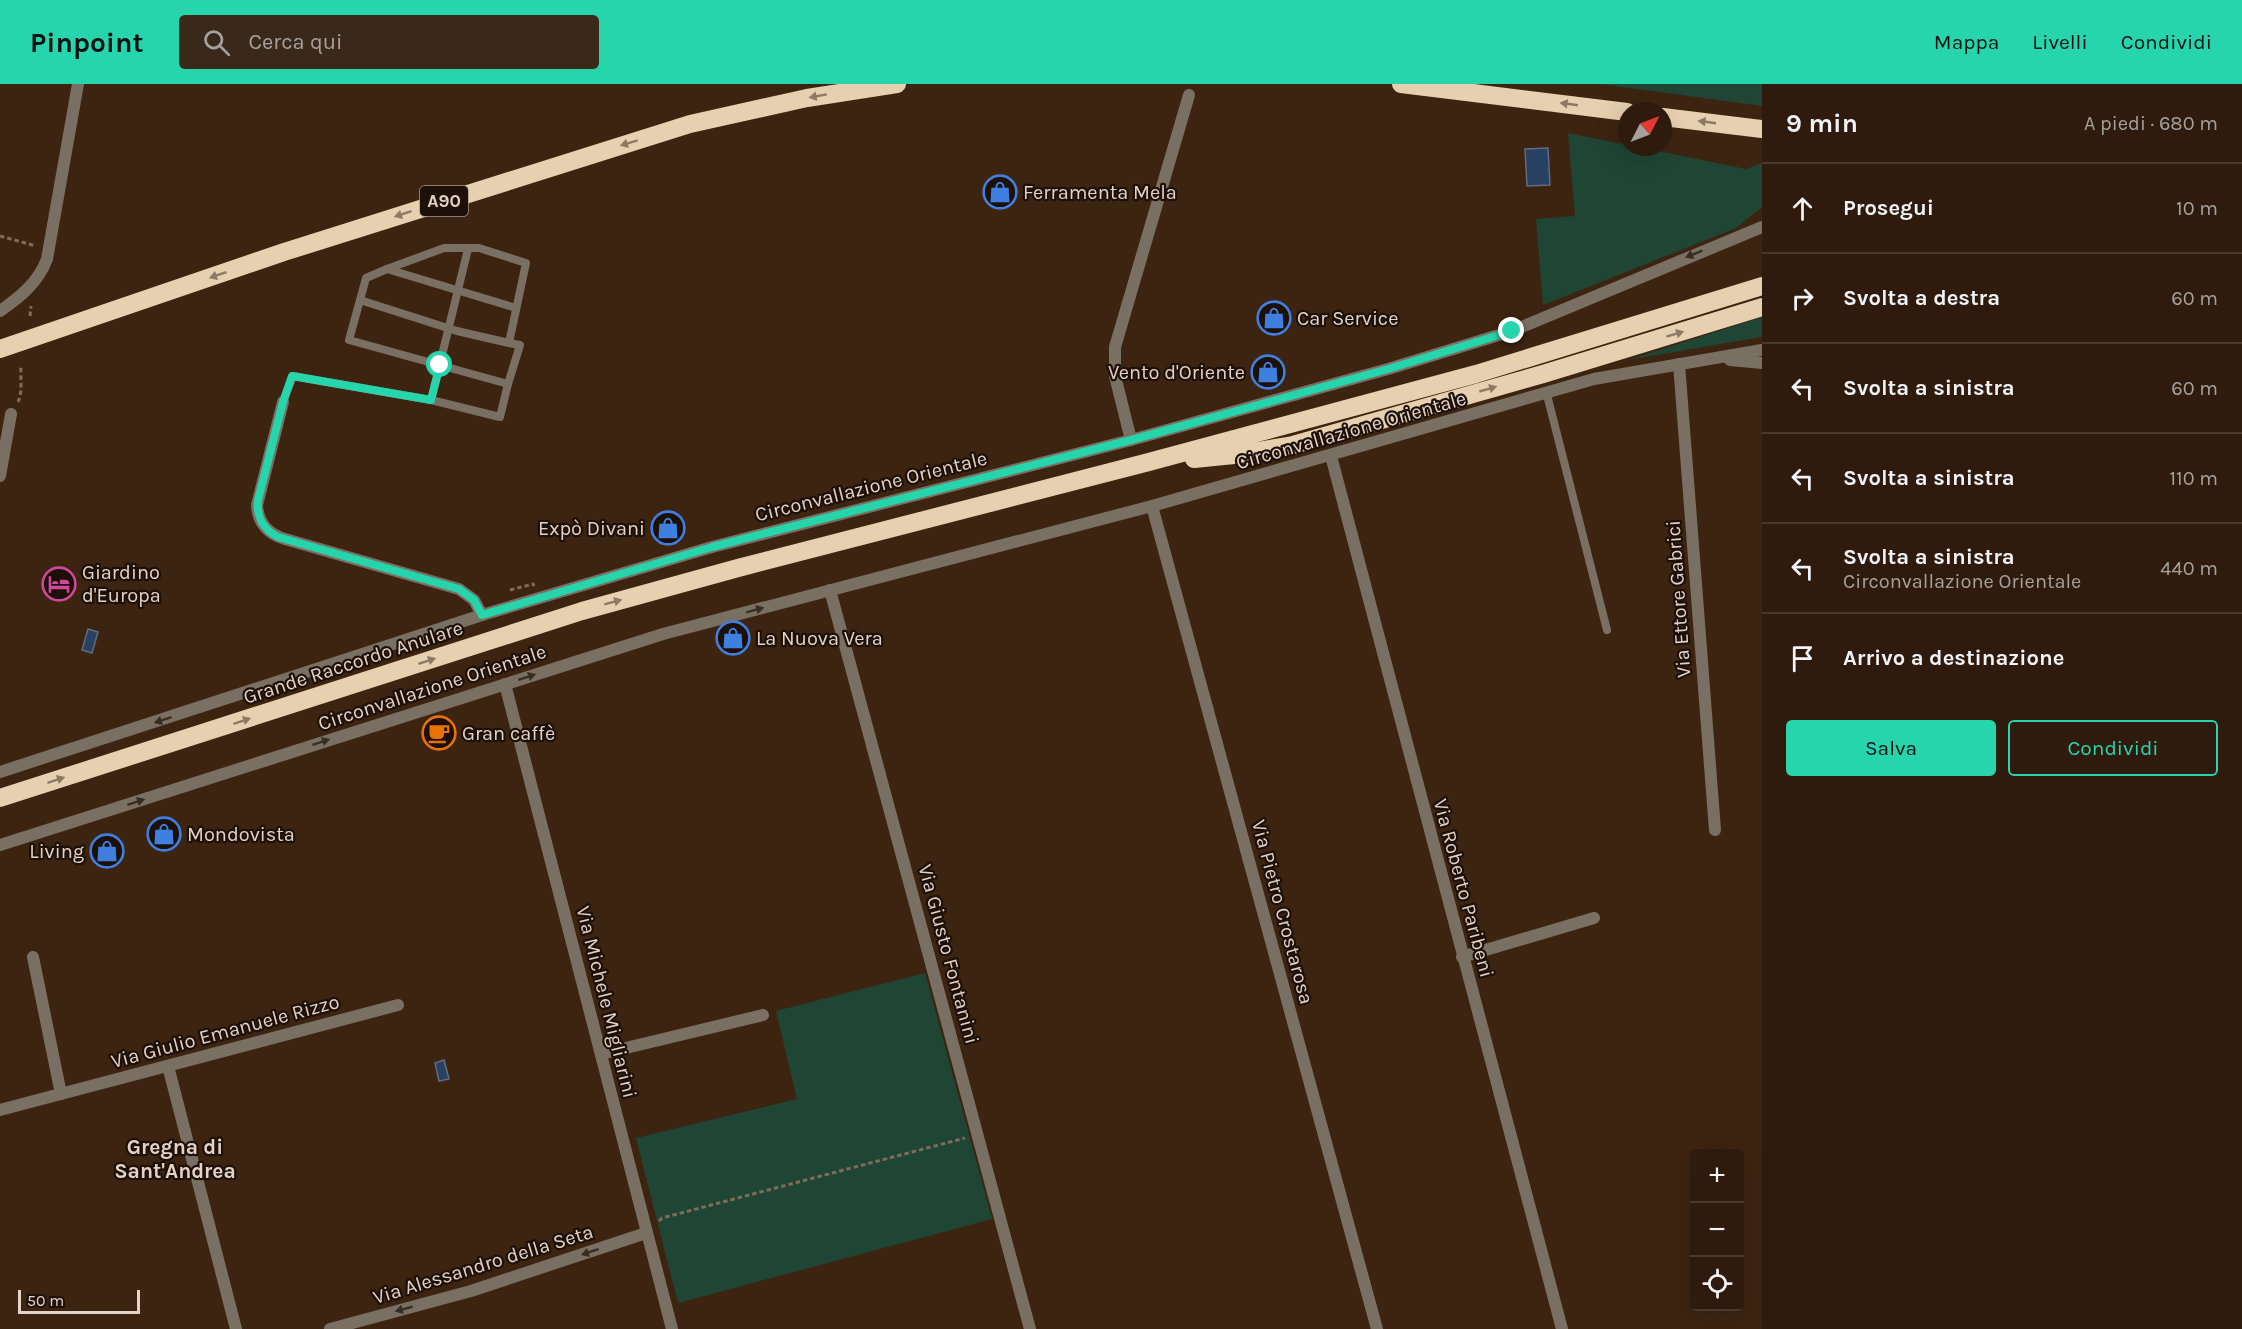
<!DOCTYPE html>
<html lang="it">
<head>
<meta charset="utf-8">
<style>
  :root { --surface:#2e1b0d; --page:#3a281b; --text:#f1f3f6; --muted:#a7a19d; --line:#49392e; --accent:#27d5ad }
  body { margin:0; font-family:Karla,sans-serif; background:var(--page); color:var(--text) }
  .controls { position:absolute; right:18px; bottom:18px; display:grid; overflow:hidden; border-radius:6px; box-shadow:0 6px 24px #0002 }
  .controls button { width:54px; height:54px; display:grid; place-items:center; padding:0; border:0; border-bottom:2px solid var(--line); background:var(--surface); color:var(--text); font:30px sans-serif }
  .compass { position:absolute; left:1618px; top:18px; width:54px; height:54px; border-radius:50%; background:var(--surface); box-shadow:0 6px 24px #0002; rotate:48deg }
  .scale { position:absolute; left:18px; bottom:15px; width:122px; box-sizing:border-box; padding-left:6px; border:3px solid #e3d2c7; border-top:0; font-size:16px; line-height:21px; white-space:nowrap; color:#e3d2c7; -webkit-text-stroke:4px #1c1008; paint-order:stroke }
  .stop { position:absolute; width:18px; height:18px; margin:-14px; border:4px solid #27d5ad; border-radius:50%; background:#fff }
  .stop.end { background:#27d5ad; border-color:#fff; box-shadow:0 2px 6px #0008 }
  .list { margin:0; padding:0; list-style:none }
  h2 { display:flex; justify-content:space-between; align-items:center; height:78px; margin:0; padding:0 24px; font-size:26px }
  h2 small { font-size:20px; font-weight:400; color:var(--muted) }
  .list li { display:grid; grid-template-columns:39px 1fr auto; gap:18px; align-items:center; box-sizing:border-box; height:90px; padding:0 24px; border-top:2px solid var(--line) }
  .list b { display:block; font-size:22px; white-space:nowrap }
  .list p { margin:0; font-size:20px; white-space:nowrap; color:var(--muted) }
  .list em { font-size:20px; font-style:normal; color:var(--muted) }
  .actions { display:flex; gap:12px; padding:18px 24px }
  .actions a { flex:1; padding:14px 0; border:2px solid var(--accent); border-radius:6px; text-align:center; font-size:21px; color:var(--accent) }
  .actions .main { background:var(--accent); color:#111 }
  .icon { flex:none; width:33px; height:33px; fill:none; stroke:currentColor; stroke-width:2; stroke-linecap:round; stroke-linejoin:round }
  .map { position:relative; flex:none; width:1762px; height:1245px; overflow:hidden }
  header { display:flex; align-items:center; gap:36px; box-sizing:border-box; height:84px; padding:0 30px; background:var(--accent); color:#111 }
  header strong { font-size:28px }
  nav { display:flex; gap:33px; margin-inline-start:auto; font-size:21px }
  .search { width:420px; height:54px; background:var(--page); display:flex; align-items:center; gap:15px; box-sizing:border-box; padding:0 21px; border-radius:6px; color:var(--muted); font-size:22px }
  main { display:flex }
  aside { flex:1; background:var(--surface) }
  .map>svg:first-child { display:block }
  .green { fill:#1f4534 }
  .water { fill:#284062; stroke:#606c80; stroke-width:1.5 }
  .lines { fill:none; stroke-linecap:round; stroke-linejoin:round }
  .path { stroke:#816b5b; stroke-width:3; stroke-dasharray:4.5 3; stroke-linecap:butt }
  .service { stroke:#797063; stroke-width:8 }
  .minor { stroke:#797063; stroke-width:12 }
  .tertiary { stroke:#797063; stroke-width:12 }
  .motorway { stroke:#e7d0b0; stroke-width:18 }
  .oneway { fill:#8c7a64 }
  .oneway2 { fill:#382d23 }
  .route { stroke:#27d5ad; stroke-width:8 }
  .labels { text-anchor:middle; stroke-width:4.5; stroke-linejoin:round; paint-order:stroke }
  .shield { fill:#1c1008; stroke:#a7988e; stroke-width:1.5 }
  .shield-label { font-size:18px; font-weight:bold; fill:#e3d2c7 }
  .poi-label { font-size:20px; fill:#e3d2c7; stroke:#1c1008; text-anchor:start }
  .street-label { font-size:20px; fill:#e3d2c7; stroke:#1c1008 }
  .neighbourhood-label { font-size:21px; font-weight:bold; fill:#e3d2c7; stroke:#1c1008 }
</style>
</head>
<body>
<header>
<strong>Pinpoint</strong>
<div class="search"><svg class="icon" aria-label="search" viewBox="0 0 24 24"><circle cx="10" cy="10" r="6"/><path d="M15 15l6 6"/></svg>Cerca qui</div>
<nav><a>Mappa</a><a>Livelli</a><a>Condividi</a></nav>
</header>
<main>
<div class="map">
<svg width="1762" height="1245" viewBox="0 0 1762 1245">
  <rect width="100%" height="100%" fill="#3d2411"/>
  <g class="green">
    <path d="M1601,0h161v22z"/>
    <path d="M1568,49l59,12v2h11l108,22 16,-6v44l-26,21 -193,77 -7,-86 39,-3z"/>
    <path d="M1762,233v20l-134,23z"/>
    <path d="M925,889l67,246 -314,84 -42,-165 161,-39 -21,-88z"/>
  </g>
  <g class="water">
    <path d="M1548,64l2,37 -23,1 -2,-37z"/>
    <path d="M88,545l10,3 -6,21 -10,-3z"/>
    <path d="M444,976l5,19 -10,2 -4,-18z"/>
  </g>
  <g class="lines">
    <g class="path">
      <path d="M0,152l36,10"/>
      <path d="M30,232l1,-10"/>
      <path d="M18,318c5,-10 2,-25 3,-36"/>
      <path d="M510,506l23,-6 1,2"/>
      <path d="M659,1137l3,-3 303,-80"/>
    </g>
    <g class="service">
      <path d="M468,165l-37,151 69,17 8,-33"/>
      <path d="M387,185l57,-21h35l47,15 -17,80 -52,-12 -97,-31 -11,40 159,44 12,-39 -11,-2"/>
      <path d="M360,216l6,-22 21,-9 129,39"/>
      <path d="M1547,311l60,235"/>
      <path d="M283,318l10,-26 138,24"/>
    </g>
    <g class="minor">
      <path d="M0,227c20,-14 38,-28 47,-52l31,-175"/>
      <path d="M1679,280l36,466"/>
      <path d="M283,318l-26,103c1,18 11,29 28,34l174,50 15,11 8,15"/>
      <path d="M1131,356l-16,-64v-29l74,-252"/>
      <path d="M1331,372l231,873"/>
      <path d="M0,392l11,-62"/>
      <path d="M1152,422l225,823"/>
      <path d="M830,506l200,739"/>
      <path d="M505,600l167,645"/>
      <path d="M33,873l28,137"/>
      <path d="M1462,873l132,-39"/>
      <path d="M601,970l162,-39"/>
      <path d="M168,982l68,263"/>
      <path d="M0,1026l398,-105"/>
      <path d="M330,1245l141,-38 175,-58"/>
    </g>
    <g class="tertiary">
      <path d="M1730,276l32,3"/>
      <path d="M0,688l482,-157 230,-68 419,-107 257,-71 124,-38 250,-104"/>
      <path d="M0,761l663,-211 489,-128 442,-127 168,-29"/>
    </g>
    <g class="motorway">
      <path d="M1401,0l226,28"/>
      <path d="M1663,33l99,12"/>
      <path d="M0,265l284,-97 406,-128 117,-26 90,-14"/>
      <path d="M1194,375l40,-4 59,-10 250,-71 219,-67"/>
      <path d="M0,714l582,-187 156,-43 407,-105 331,-89 286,-88"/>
    </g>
  </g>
  <defs><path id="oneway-solid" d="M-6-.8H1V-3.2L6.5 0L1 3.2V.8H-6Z" transform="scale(1.5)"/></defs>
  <g class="oneway">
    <use href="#oneway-solid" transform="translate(818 12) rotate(170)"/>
    <use href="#oneway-solid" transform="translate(1569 20) rotate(-172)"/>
    <use href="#oneway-solid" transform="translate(1707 38) rotate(-172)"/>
    <use href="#oneway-solid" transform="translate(629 59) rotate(163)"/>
    <use href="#oneway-solid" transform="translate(403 130) rotate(162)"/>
    <use href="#oneway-solid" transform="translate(218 191) rotate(161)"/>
    <use href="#oneway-solid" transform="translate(1675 250) rotate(-17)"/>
    <use href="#oneway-solid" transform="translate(1488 305) rotate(-16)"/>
    <use href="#oneway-solid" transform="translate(613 518) rotate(-15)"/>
    <use href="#oneway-solid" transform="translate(427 577) rotate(-18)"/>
    <use href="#oneway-solid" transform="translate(242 637) rotate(-18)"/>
    <use href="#oneway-solid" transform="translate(56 696) rotate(-18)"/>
  </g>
  <g class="oneway2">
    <use href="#oneway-solid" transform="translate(1694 170) rotate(158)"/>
    <use href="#oneway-solid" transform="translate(755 526) rotate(-15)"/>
    <use href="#oneway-solid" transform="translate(527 593) rotate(-18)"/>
    <use href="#oneway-solid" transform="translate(163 636) rotate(162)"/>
    <use href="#oneway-solid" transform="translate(321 658) rotate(-18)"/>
    <use href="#oneway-solid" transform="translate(136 718) rotate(-18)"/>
    <use href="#oneway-solid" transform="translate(590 1168) rotate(162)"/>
    <use href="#oneway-solid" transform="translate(404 1225) rotate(165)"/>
  </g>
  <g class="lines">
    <path class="route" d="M440,281l-9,35 -139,-24 -9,26 -25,98c-2,17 6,30 20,37l181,52 15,11 8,15 230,-68 419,-107 257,-71 124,-38"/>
  </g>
  <defs>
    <g id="shop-ring" transform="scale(1.725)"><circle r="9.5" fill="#1c1008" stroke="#3f7fe0" stroke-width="1.5"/><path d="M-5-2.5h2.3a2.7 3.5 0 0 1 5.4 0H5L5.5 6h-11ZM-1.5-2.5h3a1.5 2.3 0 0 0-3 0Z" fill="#3f7fe0"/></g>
    <g id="hotel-ring" transform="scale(1.725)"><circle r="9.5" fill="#1c1008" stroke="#d1479c" stroke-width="1.5"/><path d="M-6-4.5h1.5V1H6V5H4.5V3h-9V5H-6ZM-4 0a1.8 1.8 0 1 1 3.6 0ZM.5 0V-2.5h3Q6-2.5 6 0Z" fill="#d1479c"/></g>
    <g id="cafe-ring" transform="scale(1.725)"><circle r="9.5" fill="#1c1008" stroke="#e8710a" stroke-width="1.5"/><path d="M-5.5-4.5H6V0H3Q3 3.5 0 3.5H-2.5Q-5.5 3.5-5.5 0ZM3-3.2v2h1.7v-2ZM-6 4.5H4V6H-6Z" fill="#e8710a"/></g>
  </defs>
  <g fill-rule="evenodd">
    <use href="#shop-ring" x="1000" y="108"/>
    <use href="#shop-ring" x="1274" y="234"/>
    <use href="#shop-ring" x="1268" y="288"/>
    <use href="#shop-ring" x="668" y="444"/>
    <use href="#hotel-ring" x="59" y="500"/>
    <use href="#shop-ring" x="733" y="554"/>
    <use href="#cafe-ring" x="439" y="649"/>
    <use href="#shop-ring" x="164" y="750"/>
    <use href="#shop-ring" x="107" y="767"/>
  </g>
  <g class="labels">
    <rect class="shield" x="420" y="102" width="48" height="30" rx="4.5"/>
    <g class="shield-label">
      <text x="444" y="123">A90</text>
    </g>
    <g class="poi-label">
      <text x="1023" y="115">Ferramenta Mela</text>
      <text x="1297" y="241">Car Service</text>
      <text x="1245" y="295" text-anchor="end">Vento d'Oriente</text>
      <text x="645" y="451" text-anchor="end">Expò Divani</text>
      <text x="82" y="495">Giardino<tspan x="82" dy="23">d'Europa</tspan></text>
      <text x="756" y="561">La Nuova Vera</text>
      <text x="462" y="656">Gran caffè</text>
      <text x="187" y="757">Mondovista</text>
      <text x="84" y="774" text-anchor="end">Living</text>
    </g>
    <g class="street-label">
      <text transform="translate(1351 346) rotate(-16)" y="7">Circonvallazione Orientale</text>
      <text transform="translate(871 402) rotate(-14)" y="7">Circonvallazione Orientale</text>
      <text transform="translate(1678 515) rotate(-94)" y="7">Via Ettore Gabrici</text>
      <text transform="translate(353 578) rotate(-18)" y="7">Grande Raccordo Anulare</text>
      <text transform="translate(432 603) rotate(-18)" y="7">Circonvallazione Orientale</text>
      <text transform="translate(1464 804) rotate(75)" y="7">Via Roberto Paribeni</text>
      <text transform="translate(1283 828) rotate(75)" y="7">Via Pietro Crostarosa</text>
      <text transform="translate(949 870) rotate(75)" y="7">Via Giusto Fontanini</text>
      <text transform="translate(607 918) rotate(76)" y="7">Via Michele Migliarini</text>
      <text transform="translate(225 947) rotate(-15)" y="7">Via Giulio Emanuele Rizzo</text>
      <text transform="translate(483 1180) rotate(-17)" y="7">Via Alessandro della Seta</text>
    </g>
    <g class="neighbourhood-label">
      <text x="175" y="1070">Gregna di<tspan x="175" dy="24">Sant'Andrea</tspan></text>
    </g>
  </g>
</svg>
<div class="controls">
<button>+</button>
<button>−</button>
<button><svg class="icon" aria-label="locate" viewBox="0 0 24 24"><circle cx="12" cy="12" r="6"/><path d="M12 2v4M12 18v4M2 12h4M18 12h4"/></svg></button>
</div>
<svg class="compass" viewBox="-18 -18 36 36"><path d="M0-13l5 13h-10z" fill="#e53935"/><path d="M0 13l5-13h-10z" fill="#a7a19d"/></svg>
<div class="scale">50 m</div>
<div class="stop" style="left:440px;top:281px"></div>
<div class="stop end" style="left:1512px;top:247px"></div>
</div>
<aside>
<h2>9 min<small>A piedi · 680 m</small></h2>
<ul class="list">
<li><svg class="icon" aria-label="ahead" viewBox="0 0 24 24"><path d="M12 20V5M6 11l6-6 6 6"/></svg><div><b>Prosegui</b></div><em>10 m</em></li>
<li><svg class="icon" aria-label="right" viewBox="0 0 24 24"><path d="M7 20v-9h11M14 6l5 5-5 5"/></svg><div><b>Svolta a destra</b></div><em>60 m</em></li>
<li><svg class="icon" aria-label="left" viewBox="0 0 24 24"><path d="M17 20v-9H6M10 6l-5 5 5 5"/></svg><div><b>Svolta a sinistra</b></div><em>60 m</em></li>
<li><svg class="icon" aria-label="left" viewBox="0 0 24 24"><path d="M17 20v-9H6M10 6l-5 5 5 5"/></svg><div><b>Svolta a sinistra</b></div><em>110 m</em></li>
<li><svg class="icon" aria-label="left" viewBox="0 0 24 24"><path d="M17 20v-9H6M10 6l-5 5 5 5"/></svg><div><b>Svolta a sinistra</b><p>Circonvallazione Orientale</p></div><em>440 m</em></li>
<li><svg class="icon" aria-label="arrive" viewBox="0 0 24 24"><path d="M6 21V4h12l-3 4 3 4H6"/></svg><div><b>Arrivo a destinazione</b></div></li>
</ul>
<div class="actions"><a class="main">Salva</a><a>Condividi</a></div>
</aside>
</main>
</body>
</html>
